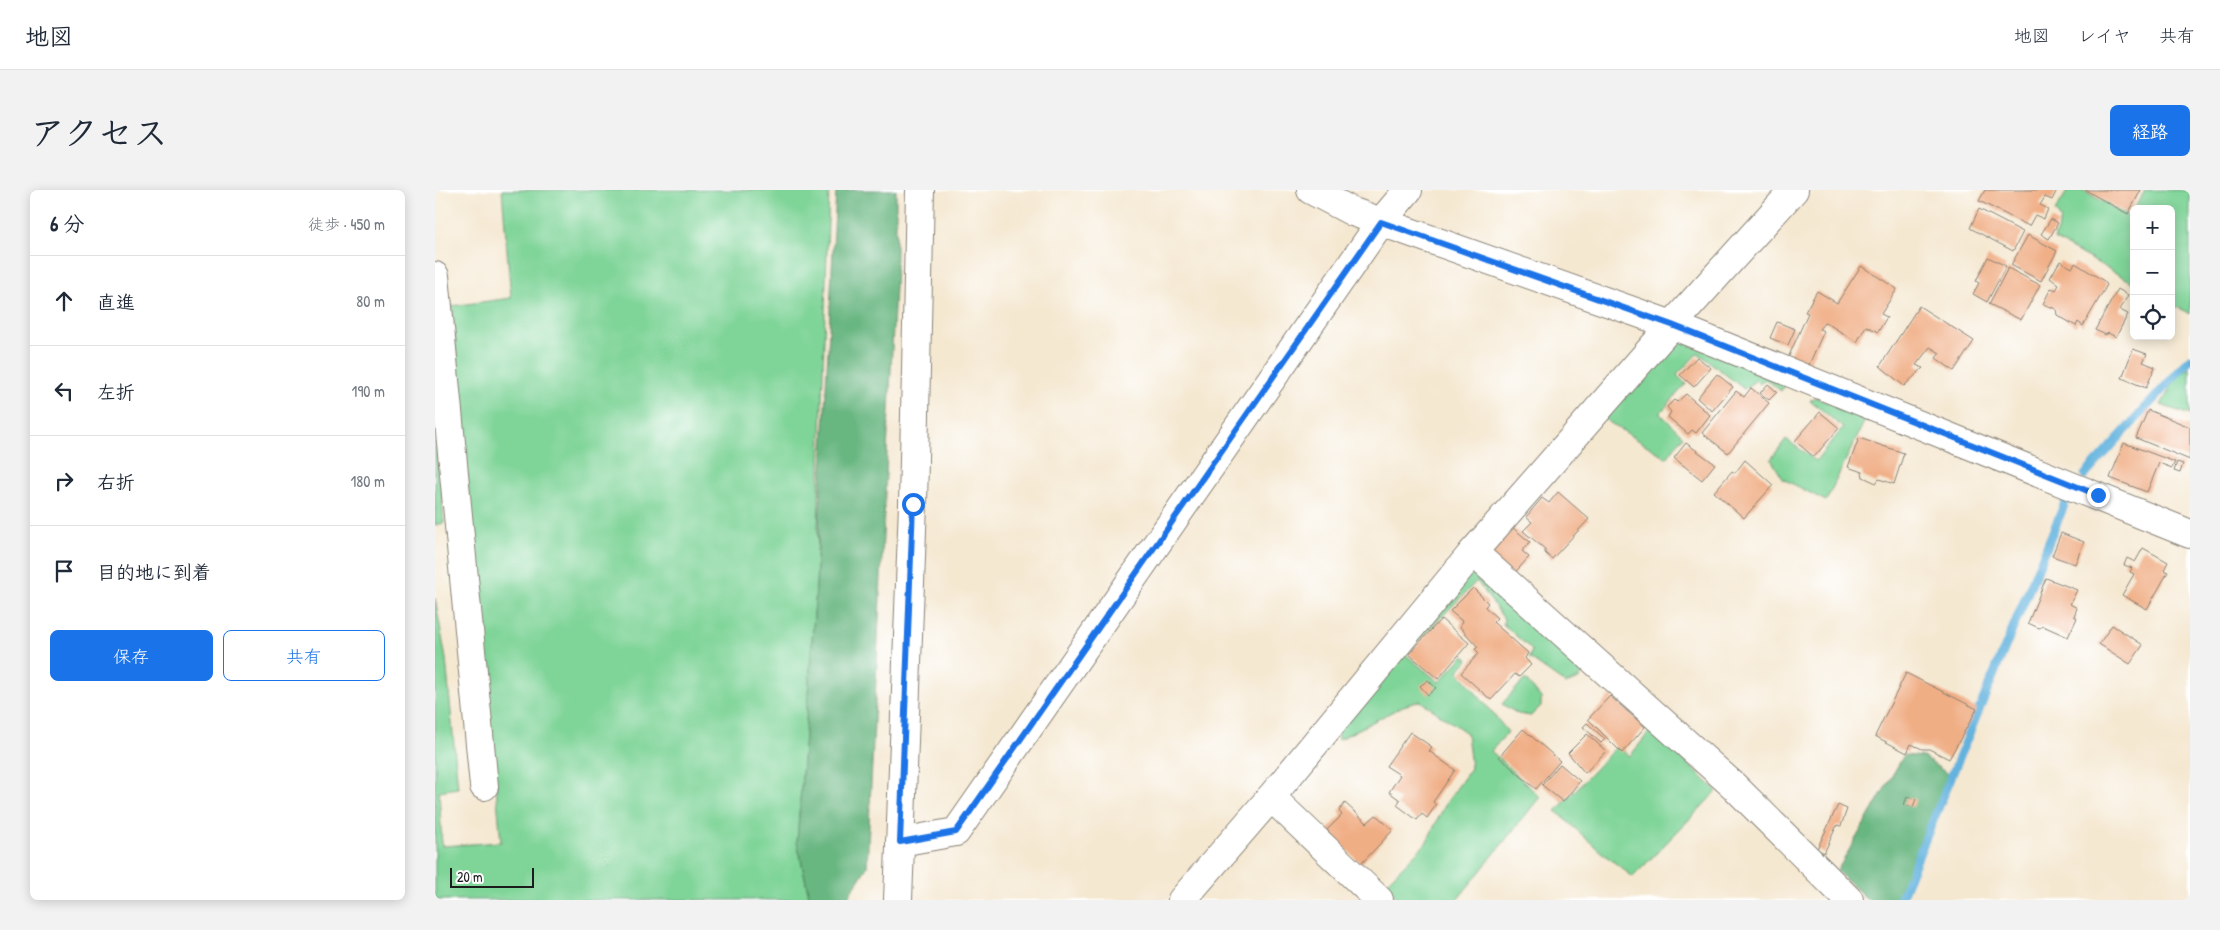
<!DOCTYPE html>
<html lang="ja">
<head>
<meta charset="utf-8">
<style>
  :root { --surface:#fff; --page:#f2f2f3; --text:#1f2937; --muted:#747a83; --line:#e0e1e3; --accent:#1a73e8 }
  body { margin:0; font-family:"Patrick Hand","Klee One",sans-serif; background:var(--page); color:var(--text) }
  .controls { position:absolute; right:15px; top:15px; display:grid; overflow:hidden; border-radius:8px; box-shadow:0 2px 12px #0003 }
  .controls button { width:45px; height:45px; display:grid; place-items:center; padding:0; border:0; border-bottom:1px solid var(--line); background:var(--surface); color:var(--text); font:25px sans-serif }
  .scale { position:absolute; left:15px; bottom:12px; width:84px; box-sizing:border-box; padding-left:5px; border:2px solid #1c1c1c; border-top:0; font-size:14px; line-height:18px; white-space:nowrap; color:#1c1c1c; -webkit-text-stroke:4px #fff; paint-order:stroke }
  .stop { position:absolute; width:15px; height:15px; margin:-11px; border:4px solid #1a73e8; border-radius:50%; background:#fff }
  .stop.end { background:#1a73e8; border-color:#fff; box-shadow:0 1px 5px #0008 }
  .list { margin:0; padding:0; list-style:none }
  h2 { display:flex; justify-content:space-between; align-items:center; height:65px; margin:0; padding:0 20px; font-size:21px }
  h2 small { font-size:16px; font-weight:400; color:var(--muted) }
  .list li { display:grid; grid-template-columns:32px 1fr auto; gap:15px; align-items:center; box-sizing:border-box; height:90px; padding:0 20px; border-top:1px solid var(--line) }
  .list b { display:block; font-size:19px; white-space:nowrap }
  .list em { font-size:16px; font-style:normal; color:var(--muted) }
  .actions { display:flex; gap:10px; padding:15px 20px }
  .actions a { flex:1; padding:11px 0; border:1px solid var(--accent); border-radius:8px; text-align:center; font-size:18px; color:var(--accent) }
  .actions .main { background:var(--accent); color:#fff }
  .icon { flex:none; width:28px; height:28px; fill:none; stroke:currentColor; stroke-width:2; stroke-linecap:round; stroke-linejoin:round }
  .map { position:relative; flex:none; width:1755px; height:710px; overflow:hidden; border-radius:8px }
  header { display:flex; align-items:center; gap:30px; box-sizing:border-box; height:70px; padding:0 25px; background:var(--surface); border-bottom:1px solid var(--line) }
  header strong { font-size:24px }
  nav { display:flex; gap:28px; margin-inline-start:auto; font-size:18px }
  .intro { display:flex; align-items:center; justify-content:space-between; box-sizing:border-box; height:120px; padding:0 30px }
  h1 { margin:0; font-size:35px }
  .button { padding:12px 22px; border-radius:8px; background:var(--accent); color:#fff; font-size:18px; font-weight:700 }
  main { display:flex; gap:30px; padding:0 30px }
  aside { flex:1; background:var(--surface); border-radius:8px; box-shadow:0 2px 12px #0003 }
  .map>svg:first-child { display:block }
  .green { fill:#7fd498; stroke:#4e785a }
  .forest { fill:#67b680; stroke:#42694e }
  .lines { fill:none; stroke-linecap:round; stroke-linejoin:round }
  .stream { stroke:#63b3de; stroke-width:9 }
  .building { fill:#f0ae85 }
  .minor-casing { stroke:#888276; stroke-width:30 }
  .minor { stroke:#fff; stroke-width:28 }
  .route { stroke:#1a73e8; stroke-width:6 }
</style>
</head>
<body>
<header>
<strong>地図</strong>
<nav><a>地図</a><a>レイヤ</a><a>共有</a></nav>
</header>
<div class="intro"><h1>アクセス</h1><a class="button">経路</a></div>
<main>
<aside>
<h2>6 分<small>徒歩 · 450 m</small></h2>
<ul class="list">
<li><svg class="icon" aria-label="ahead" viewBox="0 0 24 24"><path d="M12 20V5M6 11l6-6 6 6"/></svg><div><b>直進</b></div><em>80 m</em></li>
<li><svg class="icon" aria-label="left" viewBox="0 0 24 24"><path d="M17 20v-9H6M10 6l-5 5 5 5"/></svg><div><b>左折</b></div><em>190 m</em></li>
<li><svg class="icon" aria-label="right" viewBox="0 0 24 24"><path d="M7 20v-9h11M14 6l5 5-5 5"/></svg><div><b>右折</b></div><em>180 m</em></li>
<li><svg class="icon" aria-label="arrive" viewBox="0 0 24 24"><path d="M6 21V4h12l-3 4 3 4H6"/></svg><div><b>目的地に到着</b></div></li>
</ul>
<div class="actions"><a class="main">保存</a><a>共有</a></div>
</aside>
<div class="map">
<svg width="1755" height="710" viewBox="0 0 1755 710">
  <rect width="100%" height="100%" fill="#fff"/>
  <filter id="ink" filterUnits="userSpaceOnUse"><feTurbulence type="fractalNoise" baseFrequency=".02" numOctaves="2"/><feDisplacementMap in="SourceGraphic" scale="10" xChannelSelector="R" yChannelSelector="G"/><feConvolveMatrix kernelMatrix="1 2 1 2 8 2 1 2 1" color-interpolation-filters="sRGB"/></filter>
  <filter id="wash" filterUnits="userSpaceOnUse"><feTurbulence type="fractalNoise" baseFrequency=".0096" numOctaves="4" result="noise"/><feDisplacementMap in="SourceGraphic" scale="20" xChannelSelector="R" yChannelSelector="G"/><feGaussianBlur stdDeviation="1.12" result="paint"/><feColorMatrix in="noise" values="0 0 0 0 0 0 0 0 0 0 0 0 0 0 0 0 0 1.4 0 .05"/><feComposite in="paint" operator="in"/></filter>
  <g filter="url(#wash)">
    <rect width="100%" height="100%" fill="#f5e8d1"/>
    <g class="green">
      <path d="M67,0h327l-13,397 -19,255 13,58h-375v-302l11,61 12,129 -19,3 3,55 59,-4 -49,-536 59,-8z"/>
      <path d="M1633,0h15l46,27 5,-8v74l-80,-44 7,-19 -6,-9z"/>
      <path d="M1710,0h45v124l-19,-10v-95h-37z"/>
      <path d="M1244,146l108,47 -6,8 -16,-12 -5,5 -4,-4 -12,9 -46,-36 -21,22 9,9 -26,29 23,23 -16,22 -63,-39z"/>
      <path d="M1755,178v47l-29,-10 16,-29z"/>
      <path d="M1380,207l51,21 -40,83 -43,-22 -12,-20 15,-20 30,22 27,-33 -33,-28z"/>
      <path d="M0,251l3,3 6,79 -9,2z"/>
      <path d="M1040,377l112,97 -8,15 -13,5 -37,-26 3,-8 -29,-26 1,-5 -27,-38 -72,73 34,28 25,-27 4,5 -10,11 50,61 -17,19 49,46 -83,103h-57l-16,-15 42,-42 20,-40 25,-35 -4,-35 -47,-32 -17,5 -65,34 -1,-12z"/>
      <path d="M1090,489l16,19v8l-10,10 -13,-2 -16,-10z"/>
      <path d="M1216,540l66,61 -84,86 -32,-25 -45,-41 61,-65 13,10z"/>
    </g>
    <g class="forest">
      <path d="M401,0h60v77l-29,600 -21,33h-36l-13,-58 19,-255z"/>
      <path d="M1469,565l19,2 31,21 -52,122h-34l-31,-29z"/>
    </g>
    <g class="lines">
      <g class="stream">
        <path d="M1650,285l105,-116"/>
        <path d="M1465,710l167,-402"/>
      </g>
    </g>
    <g id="blocks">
      <g class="building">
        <path d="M1550,0h69l2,2 -4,8 -7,-3 -5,8 8,4 -4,10 -9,-4 -6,11 -50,-25z"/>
        <path d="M1650,0h56l-13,24z"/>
        <path d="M1544,19l44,23 -10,19 -43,-23z"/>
        <path d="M1616,29l7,4 -9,16 -8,-5z"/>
        <path d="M1593,45l29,16 -16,30 -30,-16z"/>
        <path d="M1553,67l18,9 -19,36 -14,-8 6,-11 -3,-2z"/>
        <path d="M1625,71l12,7 3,-5 29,18 3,4 -24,41 -5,-4 -2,4 -19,-11 -1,-6 -13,-5 8,-16 5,2 3,-5 -9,-7z"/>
        <path d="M1426,76l36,23 -16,25 6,3 -9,15 -12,-6 -9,16 -32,-20 -6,7 5,2 -16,36 -20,-9 20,-45 -3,-1 12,-21 20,12z"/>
        <path d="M1573,78l32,17 -19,35 -32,-16z"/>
        <path d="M1683,99l10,6 -8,15 8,4 -12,23 -8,-4 -2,2 -11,-5z"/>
        <path d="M1484,116l55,35 -20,30 -18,-13 4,-5 -10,-6 -14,18 7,3 -19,18 -24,-20z"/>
        <path d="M1342,132l18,7 -7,16 -18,-7z"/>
        <path d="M1698,159l14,5 -4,8 12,5 -9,21 -24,-10z"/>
        <path d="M1262,167l14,11 -17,19 -14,-12z"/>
        <path d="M1282,184l16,13 -21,24 -15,-13z"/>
        <path d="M1333,194l9,8 -8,8 -9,-7z"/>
        <path d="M1316,198l18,15 -41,50 -26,-20 34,-42 8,6z"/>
        <path d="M1251,204l24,21 -14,18 -4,-3 -4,4 -20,-17 3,-5 -4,-5 7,-7 3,2z"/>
        <path d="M1713,220l42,17v33l-54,-22z"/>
        <path d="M1385,222l19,16 -25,29 -19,-16z"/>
        <path d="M1424,248l45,15 -10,31 -15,-5 -3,4 -13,-6 -1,-5 -14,-5z"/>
        <path d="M1251,253l29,21 -13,16 -28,-22z"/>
        <path d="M1689,253l51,19 -3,6 -13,-5 -12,29 -37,-14z"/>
        <path d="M1310,270l28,25 -29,33 -30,-26 18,-21 3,2z"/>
        <path d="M1742,272l6,2 -3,9 -6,-2z"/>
        <path d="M1123,302l31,27 -37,40 -7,-6v-4l-22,-18 9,-9 -6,-5 16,-19 7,5z"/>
        <path d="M1078,338l17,14 -8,9 7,6 -17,19 -24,-20z"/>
        <path d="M1626,343l23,9 -9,22 -23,-8z"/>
        <path d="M1708,358l25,14 -4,8 4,2 -21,37 -25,-14 12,-21 -4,-2 2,-4 -8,-3 3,-7 8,4z"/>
        <path d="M1611,388l31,12 -7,14 7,4 -3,8 3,2 -9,19 -25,-11 -4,2 -11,-5z"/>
        <path d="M1038,398l15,15 -3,4 12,11 -4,4 35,31 -3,5 6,7 -12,12 -4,-3 -24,26 -30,-27 18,-20 -4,-4 3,-2 -18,-20 2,-6 -12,-10z"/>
        <path d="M1006,429l28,24 -31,36 -29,-25z"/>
        <path d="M1677,435l31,20 -13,19 -31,-20z"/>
        <path d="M1471,483l71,36 -28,50 -20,-10h-7l-11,-5 -4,9 -32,-17z"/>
        <path d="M993,490l8,8 -8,7 -8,-9z"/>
        <path d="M1175,506l35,31 -23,26 -34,-34z"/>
        <path d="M1152,533l18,16 -4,4 -18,-16z"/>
        <path d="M1088,539l37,32 -24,28 -37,-32z"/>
        <path d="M975,542l22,15 -3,4 26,19 -22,32 3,3 -9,13 -5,-4 -5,6 -20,-15 3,-5 -11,-8 11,-17 -14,-9z"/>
        <path d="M1152,544l19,17 -21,22 -17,-20z"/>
        <path d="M1125,574l20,17 -17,21 -21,-17z"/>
        <path d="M1472,607l9,2 -3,8 -9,-2z"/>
        <path d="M910,613l22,20 9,-8 17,15 -32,34 -34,-34 15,-15 -3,-4z"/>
        <path d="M1403,615l9,4 -6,17 -4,-1 -13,28 -7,-4z"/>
      </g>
    </g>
  </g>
  <g filter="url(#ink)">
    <use href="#blocks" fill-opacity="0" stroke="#888276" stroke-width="1"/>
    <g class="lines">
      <g class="minor-casing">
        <g id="minor">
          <path d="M876,0l42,22 319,113 518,209"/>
          <path d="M0,86l49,510"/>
          <path d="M1038,362l261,234 115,114"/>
          <path d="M836,607l108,103"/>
          <path d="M465,652l56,-10 425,-610 27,-32"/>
          <path d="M463,710l15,-396 7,-314"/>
          <path d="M747,710l89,-103 202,-245 199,-227 122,-135"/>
        </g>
      </g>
      <use href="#minor" class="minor"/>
    </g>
  </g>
  <g class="lines" filter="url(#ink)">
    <path class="route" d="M478,314l-13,338 56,-10 425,-610 291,103 426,170"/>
  </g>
</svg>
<div class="controls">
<button>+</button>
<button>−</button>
<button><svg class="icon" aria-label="locate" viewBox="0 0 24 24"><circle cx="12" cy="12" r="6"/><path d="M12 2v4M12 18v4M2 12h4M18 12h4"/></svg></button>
</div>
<div class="scale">20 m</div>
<div class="stop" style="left:478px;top:314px"></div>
<div class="stop end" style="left:1663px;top:305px"></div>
</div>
</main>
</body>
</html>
